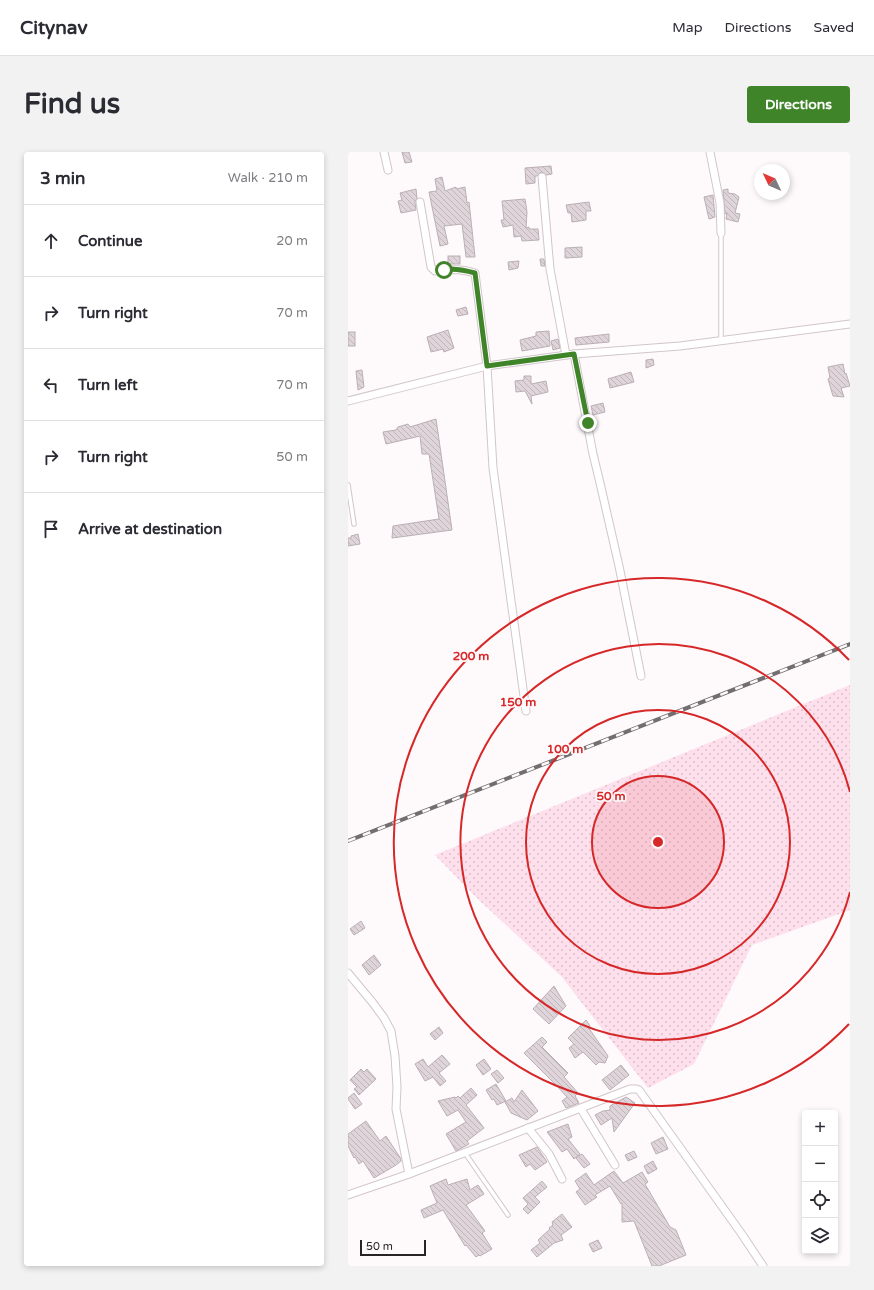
<!DOCTYPE html>
<html lang="en">
<head>
<meta charset="utf-8">
<style>
  :root { --surface:#fff; --page:#f2f2f3; --text:#2b2b33; --muted:#7c7c81; --line:#e1e1e2; --accent:#3f8428 }
  body { margin:0; font-family:"Varela Round",sans-serif; background:var(--page); color:var(--text) }
  .controls { position:absolute; right:12px; bottom:12px; display:grid; overflow:hidden; border-radius:4px; box-shadow:0 2px 6px #0003 }
  .controls button { width:36px; height:36px; display:grid; place-items:center; padding:0; border:0; border-bottom:1px solid var(--line); background:var(--surface); color:var(--text); font:20px sans-serif }
  .compass { position:absolute; left:406px; top:12px; width:36px; height:36px; border-radius:50%; background:var(--surface); box-shadow:0 2px 6px #0003; rotate:314deg }
  .scale { position:absolute; left:12px; bottom:10px; width:66px; box-sizing:border-box; padding-left:4px; border:2px solid #282426; border-top:0; font-size:11px; line-height:14px; white-space:nowrap; color:#282426; -webkit-text-stroke:3px #fef9fb; paint-order:stroke }
  .stop { position:absolute; width:12px; height:12px; margin:-9px; border:3px solid #3f8428; border-radius:50%; background:#fff }
  .stop.end { background:#3f8428; border-color:#fff; box-shadow:0 1px 4px #0008 }
  .list { margin:0; padding:0; list-style:none }
  h2 { display:flex; justify-content:space-between; align-items:center; height:52px; margin:0; padding:0 16px; font-size:17px }
  h2 small { font-size:13px; font-weight:400; color:var(--muted) }
  .list li { display:grid; grid-template-columns:26px 1fr auto; gap:12px; align-items:center; box-sizing:border-box; height:72px; padding:0 16px; border-top:1px solid var(--line) }
  .list b { display:block; font-size:15px; white-space:nowrap }
  .list em { font-size:13px; font-style:normal; color:var(--muted) }
  .icon { flex:none; width:22px; height:22px; fill:none; stroke:currentColor; stroke-width:2; stroke-linecap:round; stroke-linejoin:round }
  .map { position:relative; flex:none; width:502px; height:1114px; overflow:hidden; border-radius:4px }
  header { display:flex; align-items:center; gap:24px; box-sizing:border-box; height:56px; padding:0 20px; background:var(--surface); border-bottom:1px solid var(--line) }
  header strong { font-size:19px }
  nav { display:flex; gap:22px; margin-inline-start:auto; font-size:14px }
  .intro { display:flex; align-items:center; justify-content:space-between; box-sizing:border-box; height:96px; padding:0 24px }
  h1 { margin:0; font-size:28px }
  .button { padding:10px 18px; border-radius:4px; background:var(--accent); color:#fff; font-size:14px; font-weight:700 }
  main { display:flex; gap:24px; padding:0 24px }
  aside { flex:1; background:var(--surface); border-radius:4px; box-shadow:0 2px 6px #0003 }
  .map>svg:first-child { display:block }
  .grass { fill:url(#grass-dots) }
  .building { fill:url(#building-back-hatch); stroke:#baafb4 }
  .lines { fill:none; stroke-linecap:round; stroke-linejoin:round }
  .service-casing { stroke:#d2c6cb; stroke-width:5.5 }
  .minor-casing { stroke:#d2c6cb; stroke-width:9 }
  .service { stroke:#fff; stroke-width:3.5 }
  .minor { stroke:#fff; stroke-width:7 }
  .rail-casing { stroke:#726d6f; stroke-width:4 }
  .rail { stroke:#fef9fb; stroke-width:2.5; stroke-dasharray:8; stroke-linecap:butt }
  .route { stroke:#3f8428; stroke-width:5 }
  .ring { fill:none; stroke:#d62828; stroke-width:2 }
  .centre { fill:#d62828; stroke:#fef9fb; stroke-width:2 }
  .ring-label { font-size:12px; text-anchor:middle; font-weight:bold; fill:#d62828; stroke:#fef9fb; stroke-width:3.5; stroke-linejoin:round; paint-order:stroke }
</style>
</head>
<body>
<header>
<strong>Citynav</strong>
<nav><a>Map</a><a>Directions</a><a>Saved</a></nav>
</header>
<div class="intro"><h1>Find us</h1><a class="button">Directions</a></div>
<main>
<aside>
<h2>3 min<small>Walk · 210 m</small></h2>
<ul class="list">
<li><svg class="icon" aria-label="ahead" viewBox="0 0 24 24"><path d="M12 20V5M6 11l6-6 6 6"/></svg><div><b>Continue</b></div><em>20 m</em></li>
<li><svg class="icon" aria-label="right" viewBox="0 0 24 24"><path d="M7 20v-9h11M14 6l5 5-5 5"/></svg><div><b>Turn right</b></div><em>70 m</em></li>
<li><svg class="icon" aria-label="left" viewBox="0 0 24 24"><path d="M17 20v-9H6M10 6l-5 5 5 5"/></svg><div><b>Turn left</b></div><em>70 m</em></li>
<li><svg class="icon" aria-label="right" viewBox="0 0 24 24"><path d="M7 20v-9h11M14 6l5 5-5 5"/></svg><div><b>Turn right</b></div><em>50 m</em></li>
<li><svg class="icon" aria-label="arrive" viewBox="0 0 24 24"><path d="M6 21V4h12l-3 4 3 4H6"/></svg><div><b>Arrive at destination</b></div></li>
</ul>
</aside>
<div class="map">
<svg width="502" height="1114" viewBox="0 0 502 1114">
  <defs>
    <pattern id="grass-dots" width="8" height="8" patternUnits="userSpaceOnUse"><rect width="8" height="8" fill="#fee0ed"/><path d="M2 2h.1M6 6h.1" fill="none" stroke="#dac0cb" stroke-width="1.8" stroke-linecap="round"/></pattern>
    <pattern id="building-back-hatch" width="6" height="6" patternUnits="userSpaceOnUse"><rect width="6" height="6" fill="#dfd4d9"/><path d="M-1 5l2 2M0 0l6 6M5-1l2 2" fill="none" stroke="#bfb6ba"/></pattern>
  </defs>
  <rect width="100%" height="100%" fill="#fef9fb"/>
  <path class="grass" d="M502,533v225l-98,35 -58,119 -46,24 -87,-112 -81,-75 -45,-46z"/>
  <g class="building">
    <path d="M54,0h7l3,10 -7,1z"/>
    <path d="M203,14l1,8 -6,1 -2,-2 -3,-1 -4,4h-2v7l-9,1 -1,-16z"/>
    <path d="M94,25l3,14 11,-4v2l9,-2 2,16 2,-1 6,55h-9l-4,-33 -18,2 4,18 -8,2 -11,-54 8,-1 -2,-12z"/>
    <path d="M68,37l1,9 -2,4 1,8 -15,3 -3,-12 4,-1 -2,-7z"/>
    <path d="M380,37v4l7,1 4,3 -4,16 5,1 -2,8 -12,-3 1,-6 -2,1 -2,-24z"/>
    <path d="M365,43l2,22 -6,2 -5,-22z"/>
    <path d="M177,47l2,13 -1,16 3,-1v2h9l1,11 -17,1 -1,-5 -7,1 -1,-12 -10,2 -2,-7h3l-2,-19z"/>
    <path d="M241,50l2,9h-5v9l-14,2 -1,-9h-3l-2,-8z"/>
    <path d="M234,95v10l-17,1v-10z"/>
    <rect x="100" y="104" width="12" height="8"/>
    <path d="M192,107h4l1,7h-4z"/>
    <path d="M171,109l-1,7 -9,2 -1,-8z"/>
    <path d="M118,155l2,7 -10,2 -2,-6z"/>
    <path d="M100,178l6,18 -10,4 -1,-3 -12,3 -4,-15z"/>
    <path d="M201,179l1,15 -28,5 -2,-11 16,-4v-4z"/>
    <rect x="0" y="180" width="7" height="14"/>
    <path d="M261,182v8l-33,3 -1,-7z"/>
    <path d="M210,187l2,9 -7,2 -2,-9z"/>
    <path d="M305,207l1,6 -8,3v-8z"/>
    <path d="M495,212l2,10 1,-1 4,13 -9,2 3,9 -11,-1 -5,-17 2,-1 -2,-11z"/>
    <path d="M14,218l2,17 -6,3 -2,-19z"/>
    <path d="M283,220l3,10 -24,6 -2,-9z"/>
    <path d="M176,224h7v8l15,-3 2,11 -17,4 1,8 -7,-13 -9,1 -1,-11 9,-1z"/>
    <path d="M255,251l2,9 -12,3 -2,-9z"/>
    <path d="M88,267l16,111 -60,8 1,-12 46,-7 -10,-65h-7l-2,-18 -34,8 -3,-12 13,-2 2,-3 10,-3 2,3z"/>
    <path d="M10,382l2,10 -12,2v-8h3v-2z"/>
    <path d="M13,769l4,7 -11,7 -4,-6z"/>
    <path d="M26,803l7,10 -12,10 -7,-10z"/>
    <path d="M206,834l12,20 -17,18 -16,-15z"/>
    <path d="M238,868l4,6 -2,1 20,29 -3,7 -6,-1 -3,3 -13,-13 -8,6 -6,-10 5,-4 -6,-6z"/>
    <path d="M91,875l4,6 -8,7 -5,-6z"/>
    <path d="M194,885l5,5 -5,5 26,26 -4,4 14,16 -3,3 4,7 -13,5 -4,-7 5,-4 -11,-12 -32,-32z"/>
    <path d="M94,903l8,9 -11,9 7,8 -6,5 -7,-9 -8,4 -10,-17 8,-5 5,8z"/>
    <path d="M136,907l7,10 -8,6 -7,-10z"/>
    <path d="M273,913l8,10 -19,15 -8,-10z"/>
    <path d="M13,917l3,3 3,-3 9,10 -17,16 -5,-6 3,-2 -7,-7z"/>
    <path d="M149,918l7,8 -6,5 -7,-9z"/>
    <path d="M148,932l10,17 -9,4 -3,-6 -2,1 -6,-10z"/>
    <path d="M123,936l6,7 -11,10 18,23 -17,13 2,3 -13,7 -10,-17 20,-12 -8,-12 -11,6 -9,-15 17,-4 1,1 2,-2 2,2z"/>
    <path d="M174,938l16,21 -11,9 -16,-7 -6,-11 7,-4 2,4z"/>
    <path d="M6,941l8,11 -7,5 -7,-10v-1z"/>
    <path d="M278,945l9,6 -21,29 -2,-14 -11,7 -6,-10 8,-4 7,-1v-4z"/>
    <path d="M18,969l14,20 6,-5 15,23v2l-5,4 -22,13 -11,-17 -4,3 -4,-7 -1,1 -6,-12v-12z"/>
    <path d="M220,972l4,13 -4,2 12,15 -6,5 -7,-10 -5,3 -15,-20z"/>
    <path d="M315,985l5,12 -12,5 -5,-11z"/>
    <path d="M189,995l10,15 -12,8 -5,-6 -4,3 -7,-12z"/>
    <path d="M286,999l3,6 -9,4 -3,-6z"/>
    <path d="M234,1002l8,10 -6,4 -8,-10z"/>
    <path d="M305,1009l4,8 -9,5 -4,-8z"/>
    <path d="M266,1019l9,12 19,-11 6,10 -3,2 25,43 6,3 10,25 -27,11h-7l-18,-45 -12,1v-19l-1,1 -11,-18 -15,9 2,2 -12,8 -9,-13 4,-3 -5,-8 11,-8 8,12z"/>
    <path d="M98,1027l2,6 19,-6 3,11 8,-5 6,9 -18,11 19,26 -3,2 10,16 -12,7 -1,-1 -3,2 -10,-12 -1,1 -22,-36 -19,8 -3,-8 16,-7 -7,-17z"/>
    <path d="M194,1029l5,6 -12,10 5,5 -12,12 -5,-5 5,-5 -5,-6z"/>
    <path d="M214,1062l10,13 -11,8 2,5 -9,3 -17,14 -6,-7 9,-7 -2,-3 12,-11 -1,-1 4,-3 -1,-3z"/>
    <path d="M250,1088l4,8 -9,4 -4,-8z"/>
  </g>
  <g class="lines">
    <g class="service-casing">
      <g id="service">
        <path d="M373,188v-107"/>
        <path d="M0,333l6,39"/>
        <path d="M117,1001l43,62"/>
      </g>
    </g>
    <g class="minor-casing">
      <g id="minor">
        <path d="M36,0l4,18"/>
        <path d="M362,0l10,51 1,30"/>
        <path d="M194,25l8,92 16,86"/>
        <path d="M72,50l11,65 4,4c17,-1 23,-3 40,2l12,93 6,102 33,243"/>
        <path d="M226,202l19,100 7,29 19,83 22,110"/>
        <path d="M0,249l139,-35 87,-12 106,-8 170,-22"/>
        <path d="M0,821l25,30 11,15 7,13 4,25 2,31 -1,22 13,65"/>
        <path d="M233,957l34,56"/>
        <path d="M180,976l21,26 13,25"/>
        <path d="M0,1043l61,-21 221,-85h6l3,1 102,143 22,33"/>
      </g>
    </g>
    <use href="#service" class="service"/>
    <use href="#minor" class="minor"/>
    <g class="rail-casing">
      <path id="rail" d="M0,689l502,-197"/>
    </g>
    <use href="#rail" class="rail"/>
  </g>
  <g class="lines">
    <path class="route" d="M96,118c11,-2 20,0 31,3l12,93 87,-12 14,69"/>
  </g>
  <circle cx="310" cy="690" r="66" fill="#d62828" fill-opacity=".12"/>
  <g class="ring">
    <circle cx="310" cy="690" r="66"/>
    <circle cx="310" cy="690" r="132"/>
    <path d="M502 740A198 198 0 1 1 502 640"/>
    <path d="M501 872A264 264 0 1 1 501 508"/>
  </g>
  <circle cx="310" cy="690" r="6" class="centre"/>
  <g class="ring-label">
    <text x="123" y="508">200 m</text>
    <text x="170" y="554">150 m</text>
    <text x="217" y="601">100 m</text>
    <text x="263" y="648">50 m</text>
  </g>
</svg>
<div class="controls">
<button>+</button>
<button>−</button>
<button><svg class="icon" aria-label="locate" viewBox="0 0 24 24"><circle cx="12" cy="12" r="6"/><path d="M12 2v4M12 18v4M2 12h4M18 12h4"/></svg></button>
<button><svg class="icon" aria-label="layers" viewBox="0 0 24 24"><path d="M12 4l9 5-9 5-9-5zM3 14l9 5 9-5"/></svg></button>
</div>
<svg class="compass" viewBox="-18 -18 36 36"><path d="M0-13l5 13h-10z" fill="#e53935"/><path d="M0 13l5-13h-10z" fill="#7c7c81"/></svg>
<div class="scale">50 m</div>
<div class="stop" style="left:96px;top:118px"></div>
<div class="stop end" style="left:240px;top:271px"></div>
</div>
</main>
</body>
</html>
